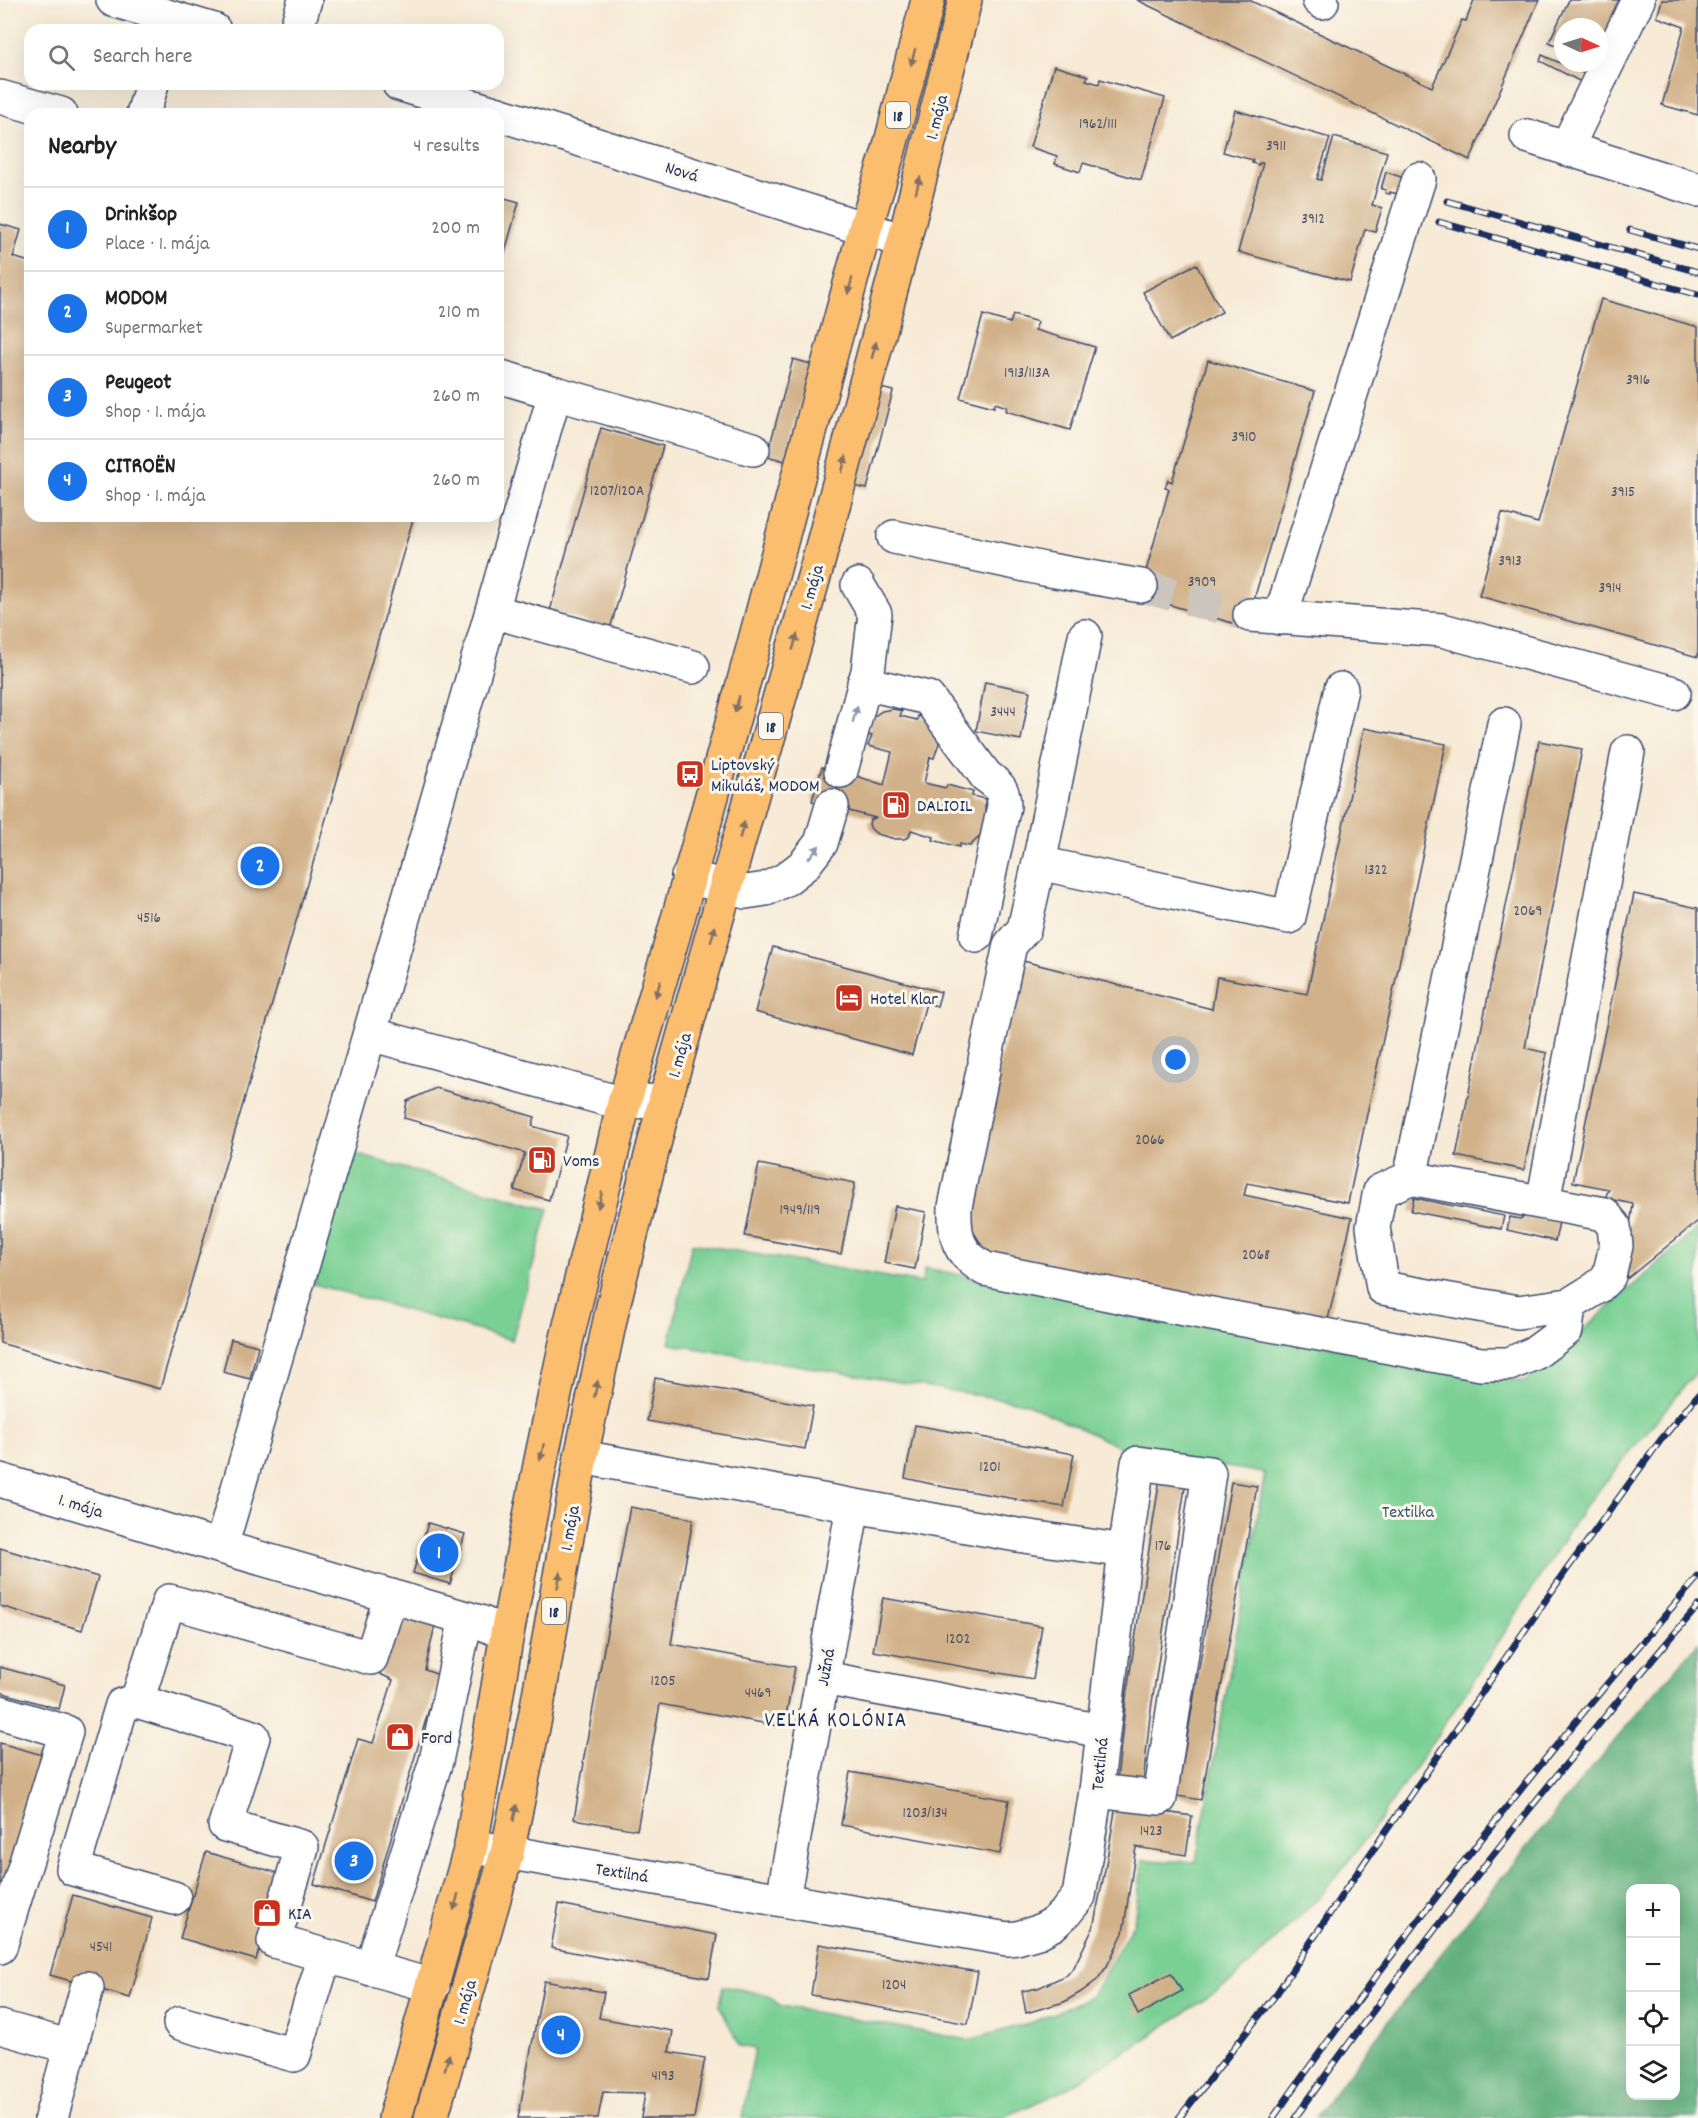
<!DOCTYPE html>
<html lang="en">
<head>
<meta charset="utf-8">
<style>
  :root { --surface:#fff; --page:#f2f2f2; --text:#222; --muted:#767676; --line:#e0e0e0; --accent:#1a73e8 }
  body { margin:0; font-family:Dekko,sans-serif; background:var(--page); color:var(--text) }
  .controls { position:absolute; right:18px; bottom:18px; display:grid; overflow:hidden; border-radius:12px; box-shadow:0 6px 24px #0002 }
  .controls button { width:54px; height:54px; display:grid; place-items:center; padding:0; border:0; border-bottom:2px solid var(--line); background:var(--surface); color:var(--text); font:30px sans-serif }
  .compass { position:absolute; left:1554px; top:18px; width:54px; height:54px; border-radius:50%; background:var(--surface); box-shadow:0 6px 24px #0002; rotate:94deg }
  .you { position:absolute; left:1176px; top:1060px; width:21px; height:21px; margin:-15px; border:4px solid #fff; border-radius:50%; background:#1a73e8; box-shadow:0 0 0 9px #1a73e833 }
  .badge { display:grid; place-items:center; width:39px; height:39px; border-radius:50%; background:var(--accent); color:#fff; font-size:20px; font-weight:700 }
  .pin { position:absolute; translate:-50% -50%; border:3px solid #fff; box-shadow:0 2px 6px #0006 }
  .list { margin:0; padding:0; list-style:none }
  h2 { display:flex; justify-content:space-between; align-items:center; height:78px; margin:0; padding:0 24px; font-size:26px }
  h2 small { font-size:20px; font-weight:400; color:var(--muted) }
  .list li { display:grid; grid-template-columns:39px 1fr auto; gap:18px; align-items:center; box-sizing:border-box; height:84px; padding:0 24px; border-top:2px solid var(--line) }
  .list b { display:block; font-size:22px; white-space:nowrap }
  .list p { margin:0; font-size:20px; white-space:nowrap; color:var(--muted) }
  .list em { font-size:20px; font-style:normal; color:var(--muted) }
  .icon { flex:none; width:33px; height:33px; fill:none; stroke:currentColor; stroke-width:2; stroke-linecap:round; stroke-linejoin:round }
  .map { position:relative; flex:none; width:1698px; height:2118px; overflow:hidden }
  .search { position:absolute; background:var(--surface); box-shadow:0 6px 24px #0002; left:24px; top:24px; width:480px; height:66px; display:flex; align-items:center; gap:15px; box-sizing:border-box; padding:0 21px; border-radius:18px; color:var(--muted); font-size:22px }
  .panel { position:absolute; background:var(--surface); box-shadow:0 6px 24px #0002; left:24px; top:108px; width:480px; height:414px; border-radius:18px }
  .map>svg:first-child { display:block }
  .green { fill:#7ad094; stroke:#4a8079; stroke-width:1.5 }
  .forest { fill:#63b27e; stroke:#3f706e; stroke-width:1.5; fill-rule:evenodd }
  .building { fill:#d1b189 }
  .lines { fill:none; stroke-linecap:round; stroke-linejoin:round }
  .minor-tunnel { stroke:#cbc5be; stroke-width:33; stroke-dasharray:33 16; stroke-linecap:butt }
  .minor-casing { stroke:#3c4b70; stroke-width:36 }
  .major-casing { stroke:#3c4b70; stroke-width:36 }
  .minor { stroke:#fff; stroke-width:33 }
  .major { stroke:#fbbd6e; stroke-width:33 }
  .rail-casing { stroke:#1b2f5e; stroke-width:7 }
  .rail { stroke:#fbf7ec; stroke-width:4.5; stroke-dasharray:14; stroke-linecap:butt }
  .oneway { fill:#806f65 }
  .oneway2 { fill:#8d97ae }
  .labels { text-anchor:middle; stroke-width:6; stroke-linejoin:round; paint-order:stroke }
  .number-label { font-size:15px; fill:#485069 }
  .shield { fill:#fbf7ec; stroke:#5e6b89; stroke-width:1.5 }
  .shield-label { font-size:16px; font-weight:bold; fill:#1b2f5e }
  .street-label { font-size:18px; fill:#1b2f5e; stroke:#fbf7ec }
  .poi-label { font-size:18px; fill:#1b2f5e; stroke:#fbf7ec; text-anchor:start }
  .park-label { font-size:18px; fill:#33576c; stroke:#fbf7ec }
  .quarter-label { font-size:21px; letter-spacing:1.5px; fill:#1b2f5e; stroke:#fbf7ec }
</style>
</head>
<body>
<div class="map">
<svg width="1698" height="2118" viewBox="0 0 1698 2118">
  <rect width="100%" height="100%" fill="#fbf7ec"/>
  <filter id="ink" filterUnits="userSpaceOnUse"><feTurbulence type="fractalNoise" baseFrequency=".0167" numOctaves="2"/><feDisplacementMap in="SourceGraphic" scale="12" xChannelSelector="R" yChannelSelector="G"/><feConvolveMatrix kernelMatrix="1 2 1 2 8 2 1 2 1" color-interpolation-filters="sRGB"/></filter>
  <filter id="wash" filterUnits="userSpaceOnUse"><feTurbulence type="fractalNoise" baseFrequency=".008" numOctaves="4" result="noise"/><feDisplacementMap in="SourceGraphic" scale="24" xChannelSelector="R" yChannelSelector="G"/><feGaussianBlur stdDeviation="1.35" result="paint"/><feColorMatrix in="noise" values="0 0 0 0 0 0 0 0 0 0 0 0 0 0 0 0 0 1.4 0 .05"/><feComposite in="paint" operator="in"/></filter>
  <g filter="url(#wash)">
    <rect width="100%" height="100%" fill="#f7ead6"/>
    <g class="green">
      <path d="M351,1153l198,56 -37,131 -198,-56z"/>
      <path d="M1698,1228v142l-115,139 -112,176 -96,142 -55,70 -89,85 -92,61 -78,49 -59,26h-260l13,-69 -15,-3 -21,-41 4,-19 44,9 14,11 188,34 67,-19 56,-25 42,-74 9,-62 53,2 69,-389 -134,-21 -106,-49 -356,-59 23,-101 230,40 3,-15 301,59 299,55z"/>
    </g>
    <path class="forest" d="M1698,1643v475h-383c122,-163 250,-321 383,-475zM1630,1888h46v208h-46z"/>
    <g id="blocks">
      <g class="building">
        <path d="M1137,0h112l183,87 30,-67 4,1 8,-21h65l-69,160z"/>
        <path d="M1569,0h54l-24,50v-23h-36v22l-14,-7z"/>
        <path d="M1662,0h36v115l-36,-10 22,-78 -27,-10z"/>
        <path d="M1542,55l45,20 -4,8 -43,-22z"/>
        <path d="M1054,66l34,10 -2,4 13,4 1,-5 65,19 -24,82 -58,-17 -3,9 -25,-8 2,-8 -27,-9z"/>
        <path d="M1235,110l95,28 -13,41 4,1 13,-43 53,15 -15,53 10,3 -7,24 -10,-3 -15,53 -112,-30 25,-89h-4v2l-7,-2 1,-3 -30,-8z"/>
        <path d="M1386,172l18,6 -6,16 -8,-2v2l-5,-1 1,-3 -5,-1z"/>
        <path d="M498,196l21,6 -20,71h-1z"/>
        <path d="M0,224l21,6 -8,27 17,5v254h384l-254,873 -160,-46z"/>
        <path d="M1196,264l26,48 -52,29 -27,-49z"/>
        <path d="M1601,299l97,28v330l-219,-61 23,-83 36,10z"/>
        <path d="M983,315l27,8 3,-8 25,7 -3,8 60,17 -25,83 -64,-19 1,-4 -12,-4 -1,4 -34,-9z"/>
        <path d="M793,359l18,5 -26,97 -18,-5z"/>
        <path d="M1208,360l107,31 -69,236 -107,-31 30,-107 -4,-1 3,-8 4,2z"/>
        <path d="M877,387l16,4 -26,98 -17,-4z"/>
        <path d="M601,428l62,18 -53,183 -60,-18z"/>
        <path d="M985,682l45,9 -9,49 -45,-9z"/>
        <path d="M893,709l9,2 -2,5 17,4 1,-4 7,2 13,15 1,10 -5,15 -4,-1 -6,26 22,5 1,-3 26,7 -1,4 13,3v17l-5,20 -10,10 -10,-2 -1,3 -26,-7 1,-3 -23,-7 -2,7 -5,2h-9l-18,-5 -6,-5 -2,-5 1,-4 5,-2 -63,-17 10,-34 19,4 43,14 8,-33 -24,-6 4,-10 -6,-2 7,-17 9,-6z"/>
        <path d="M1364,728l82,16 -98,459 -101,-20 -3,12 108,23 -26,110 -333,-65 -29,-46 59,-256 189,48 5,-32 90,17z"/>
        <path d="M1539,741l43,8 -57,299 22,5 -23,117 -68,-14z"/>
        <path d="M1634,894l64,14v313l-70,57 -6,-32 6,-6 5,-36 -28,-6 4,-9 -36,-7z"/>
        <path d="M773,947l168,45 -4,14 -11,-3 -14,52 -157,-43z"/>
        <path d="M436,1088l99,29 -3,9 35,10 -18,64 -35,-10 11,-37 -121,-35 3,-17z"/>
        <path d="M759,1164l96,19 -14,71 -96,-18z"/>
        <path d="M1414,1198l90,18 -3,13 -90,-18z"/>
        <path d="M895,1206l31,6 -11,57 -31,-6z"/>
        <path d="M1525,1216l34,6 -4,19 -48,-11 3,-13 10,2z"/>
        <path d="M231,1339l27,7 -8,33 -27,-7z"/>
        <path d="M655,1378l158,28 -8,43 -158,-28z"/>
        <path d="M915,1425l159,29 -10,53 -49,-7 1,-1 -72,-12 -39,-9z"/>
        <path d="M1161,1471l26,3 -37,242 -7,68 -26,-4 9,-82z"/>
        <path d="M1231,1482l26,4 -56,314 -24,-4z"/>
        <path d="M630,1507l63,12 -22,125 124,23 -11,60 -124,-23 -23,126 -63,-11 10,-56 -1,-1z"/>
        <path d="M428,1523l37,11 -15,50 -37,-11z"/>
        <path d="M0,1548l98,29 -16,53 -82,-24z"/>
        <path d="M883,1598l159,28 -9,53 -160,-28z"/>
        <path d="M397,1613l38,12 -10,45 14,5 -67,227 -58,-18 44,-145 15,4 20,-63 -13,-6z"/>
        <path d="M0,1667l65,18 -6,24 -59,-17z"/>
        <path d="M0,1743l46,13 -46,154z"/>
        <path d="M850,1772l159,28 -9,54 -159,-29z"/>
        <path d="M1116,1805l76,11 -6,39 -50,-8 -13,86 -16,33 -10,14 -16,12 -17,10 -38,11 -4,-22 16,-3 29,-13 7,-8 19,-39 12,-58z"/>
        <path d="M206,1852l75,22 -25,86 -76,-22z"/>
        <path d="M73,1895l79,23 -22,80 -80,-23z"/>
        <path d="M559,1904l158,31 -8,43 -158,-30z"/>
        <path d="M819,1944l159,28 -10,52 -157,-29z"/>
        <path d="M1171,1973l11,18 -44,24 -9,-20z"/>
        <path d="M544,1981l60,11 -5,26 74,13 -4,21 36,6 -11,60h-53l4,-25 -42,-1 -5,26h-80z"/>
      </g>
    </g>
  </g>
  <g filter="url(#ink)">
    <use href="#blocks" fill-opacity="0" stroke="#3c4b70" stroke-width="1.5"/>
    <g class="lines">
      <path class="minor-tunnel" d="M1141,586l109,29"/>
      <g class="minor-casing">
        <g id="minor">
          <path d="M113,0l101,30"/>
          <path d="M1319,0l3,2"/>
          <path d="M296,30l9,-30"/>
          <path d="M399,84l99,30"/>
          <path d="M0,97l61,17"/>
          <path d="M143,114l9,-30"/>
          <path d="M498,114l406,127"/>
          <path d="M1527,136l171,54"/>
          <path d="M1566,149l72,-149"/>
          <path d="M555,393l198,56"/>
          <path d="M894,537l150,32 97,17"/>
          <path d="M492,611l201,56"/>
          <path d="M1250,615l192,15 232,63"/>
          <path d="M1280,618l139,-439"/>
          <path d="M1085,636l-46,227 250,54 52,-228"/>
          <path d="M864,683l64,15 58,78c13,9 18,14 18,30l-28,130"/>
          <path d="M841,771l27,-100 7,-57 -17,-29"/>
          <path d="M688,877l58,15 20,-3 20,-10 18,-14 17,-22 11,-37"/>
          <path d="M370,1034l247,68 48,-1"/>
          <path d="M985,1060l25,-115 14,-16 15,-66"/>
          <path d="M983,1071l-28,136c-1,31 3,46 30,62l173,35 323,60h28l26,-11 31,-23 3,-25"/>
          <path d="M1410,1178l-30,13 -7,36 10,61 135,24 51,-7 29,-18 11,-11 7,-30 -2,-20 -10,-12 -194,-36 94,-454"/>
          <path d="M1543,1202l85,-450"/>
          <path d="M0,1480l221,67 259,75 27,12"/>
          <path d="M221,1547l334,-1154 -57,-17"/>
          <path d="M391,1596l-20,62 -202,-57 -32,100 116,36 -28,88 77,22 -28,94 159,45"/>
          <path d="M824,1678l278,53"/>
          <path d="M137,1701l-15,4 -49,164 101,29"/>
          <path d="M0,1712l66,20 -66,215"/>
          <path d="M1096,1791l64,7 49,-325 -71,-10 -13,88"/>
          <path d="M471,1846l536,93 10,-1 21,-6 15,-8 13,-12 13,-16 17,-105 29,-240 -108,-16 -436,-78"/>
          <path d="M783,1899l70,-393"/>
          <path d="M371,1969l65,-208 30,-143"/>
          <path d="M180,2023l114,32 31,-99"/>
          <path d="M0,2027l71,20"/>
          <path d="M51,2118l36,-130"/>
        </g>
      </g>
      <g class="major-casing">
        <g id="major">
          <path d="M395,2118l76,-272 36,-212 35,-179 25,-117 57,-235 50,-170 79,-285 69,-261 43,-158 24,-79 39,-150"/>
          <path d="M431,2118l76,-265 28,-135 46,-261 32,-151 52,-205 152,-535 87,-325 61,-241"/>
        </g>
      </g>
      <use href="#minor" class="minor"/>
      <use href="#major" class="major"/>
      <g class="rail-casing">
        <g id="rail">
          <path d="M1447,201l251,71"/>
          <path d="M1439,222l259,73"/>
          <path d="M1630,230l68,19"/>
          <path d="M1179,2118l98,-125 67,-101 221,-320 95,-131 38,-46"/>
          <path d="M1273,2118c132,-187 275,-368 425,-541"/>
          <path d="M1295,2118c126,-177 262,-347 403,-512"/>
        </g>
      </g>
      <use href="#rail" class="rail"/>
    </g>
    <defs><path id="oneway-solid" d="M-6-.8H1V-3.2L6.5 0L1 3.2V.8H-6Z" transform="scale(1.5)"/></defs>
    <g class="oneway">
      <use href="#oneway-solid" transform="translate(913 57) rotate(105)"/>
      <use href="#oneway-solid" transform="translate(918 185) rotate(-75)"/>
      <use href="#oneway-solid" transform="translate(850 286) rotate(105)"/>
      <use href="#oneway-solid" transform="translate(874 350) rotate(-75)"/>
      <use href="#oneway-solid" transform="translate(844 464) rotate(-75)"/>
      <use href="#oneway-solid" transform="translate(795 642) rotate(-74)"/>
      <use href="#oneway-solid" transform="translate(737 704) rotate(106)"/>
      <use href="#oneway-solid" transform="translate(742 830) rotate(-74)"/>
      <use href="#oneway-solid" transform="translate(713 934) rotate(-75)"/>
      <use href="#oneway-solid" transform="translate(658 989) rotate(106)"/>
      <use href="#oneway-solid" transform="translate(600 1200) rotate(104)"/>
      <use href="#oneway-solid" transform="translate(596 1389) rotate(-78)"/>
      <use href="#oneway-solid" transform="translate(542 1452) rotate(102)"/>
      <use href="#oneway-solid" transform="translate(559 1580) rotate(-80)"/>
      <use href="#oneway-solid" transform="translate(515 1813) rotate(-79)"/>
      <use href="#oneway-solid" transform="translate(456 1902) rotate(105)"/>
      <use href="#oneway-solid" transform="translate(447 2062) rotate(-74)"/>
    </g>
    <g class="oneway2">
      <use href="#oneway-solid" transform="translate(855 714) rotate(-75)"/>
      <use href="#oneway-solid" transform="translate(814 852) rotate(-50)"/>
    </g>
  </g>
  <defs>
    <g id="bus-square" transform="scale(1.5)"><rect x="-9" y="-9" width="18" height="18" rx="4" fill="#c8321e" stroke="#fbf7ec"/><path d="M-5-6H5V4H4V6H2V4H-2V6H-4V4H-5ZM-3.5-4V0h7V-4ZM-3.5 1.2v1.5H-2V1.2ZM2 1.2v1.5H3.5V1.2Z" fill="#fff"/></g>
    <g id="fuel-square" transform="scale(1.5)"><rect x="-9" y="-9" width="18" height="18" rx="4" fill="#c8321e" stroke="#fbf7ec"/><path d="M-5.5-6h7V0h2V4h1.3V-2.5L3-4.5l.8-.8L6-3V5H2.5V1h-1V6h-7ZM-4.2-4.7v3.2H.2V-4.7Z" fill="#fff"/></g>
    <g id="hotel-square" transform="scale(1.5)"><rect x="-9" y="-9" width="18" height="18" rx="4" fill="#c8321e" stroke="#fbf7ec"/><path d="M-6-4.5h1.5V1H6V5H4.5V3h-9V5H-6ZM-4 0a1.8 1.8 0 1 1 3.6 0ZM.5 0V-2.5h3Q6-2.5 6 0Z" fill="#fff"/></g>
    <g id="shop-square" transform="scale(1.5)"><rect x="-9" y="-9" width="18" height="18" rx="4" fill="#c8321e" stroke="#fbf7ec"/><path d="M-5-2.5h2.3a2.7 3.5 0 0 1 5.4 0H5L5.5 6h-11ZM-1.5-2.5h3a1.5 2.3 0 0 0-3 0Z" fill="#fff"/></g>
  </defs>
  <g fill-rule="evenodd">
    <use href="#bus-square" x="690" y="774"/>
    <use href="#fuel-square" x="896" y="805"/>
    <use href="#hotel-square" x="849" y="998"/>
    <use href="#fuel-square" x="542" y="1160"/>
    <use href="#shop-square" x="400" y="1737"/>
    <use href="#shop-square" x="267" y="1913"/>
  </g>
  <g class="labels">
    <g class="number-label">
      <text x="1098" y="128">1962/111</text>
      <text x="1276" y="150">3911</text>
      <text x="1313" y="223">3912</text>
      <text x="1027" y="377">1913/113A</text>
      <text x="1638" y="384">3916</text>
      <text x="1244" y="441">3910</text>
      <text x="617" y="495">1207/120A</text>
      <text x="1623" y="496">3915</text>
      <text x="1510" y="565">3913</text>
      <text x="1202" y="586">3909</text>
      <text x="1610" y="592">3914</text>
      <text x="1003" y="716">3444</text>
      <text x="1376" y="874">1322</text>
      <text x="1528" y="915">2069</text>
      <text x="149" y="922">4516</text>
      <text x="1150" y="1144">2066</text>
      <text x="800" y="1214">1949/119</text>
      <text x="1256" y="1259">2068</text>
      <text x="990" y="1471">1201</text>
      <text x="1163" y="1550">176</text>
      <text x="958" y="1643">1202</text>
      <text x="663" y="1685">1205</text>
      <text x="758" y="1697">4469</text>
      <text x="925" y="1817">1203/134</text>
      <text x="1151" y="1835">1423</text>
      <text x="101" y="1951">4541</text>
      <text x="894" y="1989">1204</text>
      <text x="663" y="2080">4193</text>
    </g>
    <g class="shield">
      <rect x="886" y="102" width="24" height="26" rx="4.5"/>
      <rect x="759" y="713" width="24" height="26" rx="4.5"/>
      <rect x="542" y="1598" width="24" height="26" rx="4.5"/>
    </g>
    <g class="shield-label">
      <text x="898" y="121">18</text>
      <text x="771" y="732">18</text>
      <text x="554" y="1617">18</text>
    </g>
    <g class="street-label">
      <text transform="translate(936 117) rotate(-76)" y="6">1. mája</text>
      <text transform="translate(682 171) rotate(17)" y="6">Nová</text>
      <text transform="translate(811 587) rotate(-74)" y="6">1. mája</text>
      <text transform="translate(679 1055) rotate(-74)" y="6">1. mája</text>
      <text transform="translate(81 1505) rotate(17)" y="6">1. mája</text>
      <text transform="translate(569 1528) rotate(-80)" y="6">1. mája</text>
      <text transform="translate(825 1667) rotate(-80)" y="6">Južná</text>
      <text transform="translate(1099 1764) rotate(-84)" y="6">Textilná</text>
      <text transform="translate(622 1872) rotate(9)" y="6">Textilná</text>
      <text transform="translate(464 2002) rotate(-74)" y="6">1. mája</text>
    </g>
    <g class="poi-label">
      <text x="711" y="770">Liptovský<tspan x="711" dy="21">Mikuláš, MODOM</tspan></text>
      <text x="917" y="811">DALIOIL</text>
      <text x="870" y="1004">Hotel Klar</text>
      <text x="563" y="1166">Voms</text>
      <text x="421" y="1743">Ford</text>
      <text x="288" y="1919">KIA</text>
    </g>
    <g class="park-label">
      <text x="1408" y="1517">Textilka</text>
    </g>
    <g class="quarter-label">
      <text x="836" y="1726">VEĽKÁ KOLÓNIA</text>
    </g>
  </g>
</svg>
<div class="controls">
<button>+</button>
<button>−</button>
<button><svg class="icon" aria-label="locate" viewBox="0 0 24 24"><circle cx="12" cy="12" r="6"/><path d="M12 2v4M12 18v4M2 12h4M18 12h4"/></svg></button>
<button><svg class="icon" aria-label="layers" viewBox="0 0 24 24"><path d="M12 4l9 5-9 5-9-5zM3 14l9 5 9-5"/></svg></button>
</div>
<svg class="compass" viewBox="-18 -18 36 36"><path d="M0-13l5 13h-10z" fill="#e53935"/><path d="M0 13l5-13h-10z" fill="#767676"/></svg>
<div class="you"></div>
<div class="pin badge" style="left:439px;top:1553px">1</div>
<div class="pin badge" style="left:260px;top:866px">2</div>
<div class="pin badge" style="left:354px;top:1861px">3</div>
<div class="pin badge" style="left:561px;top:2035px">4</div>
<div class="search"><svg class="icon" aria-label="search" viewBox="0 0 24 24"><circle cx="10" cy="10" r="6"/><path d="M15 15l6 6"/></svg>Search here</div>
<section class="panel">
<h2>Nearby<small>4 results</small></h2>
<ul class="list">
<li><span class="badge">1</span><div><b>Drinkšop</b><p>Place · 1. mája</p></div><em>200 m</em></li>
<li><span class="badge">2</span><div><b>MODOM</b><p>Supermarket</p></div><em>210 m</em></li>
<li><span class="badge">3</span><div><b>Peugeot</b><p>Shop · 1. mája</p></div><em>260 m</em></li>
<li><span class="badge">4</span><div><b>CITROËN</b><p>Shop · 1. mája</p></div><em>260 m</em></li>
</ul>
</section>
</div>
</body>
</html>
